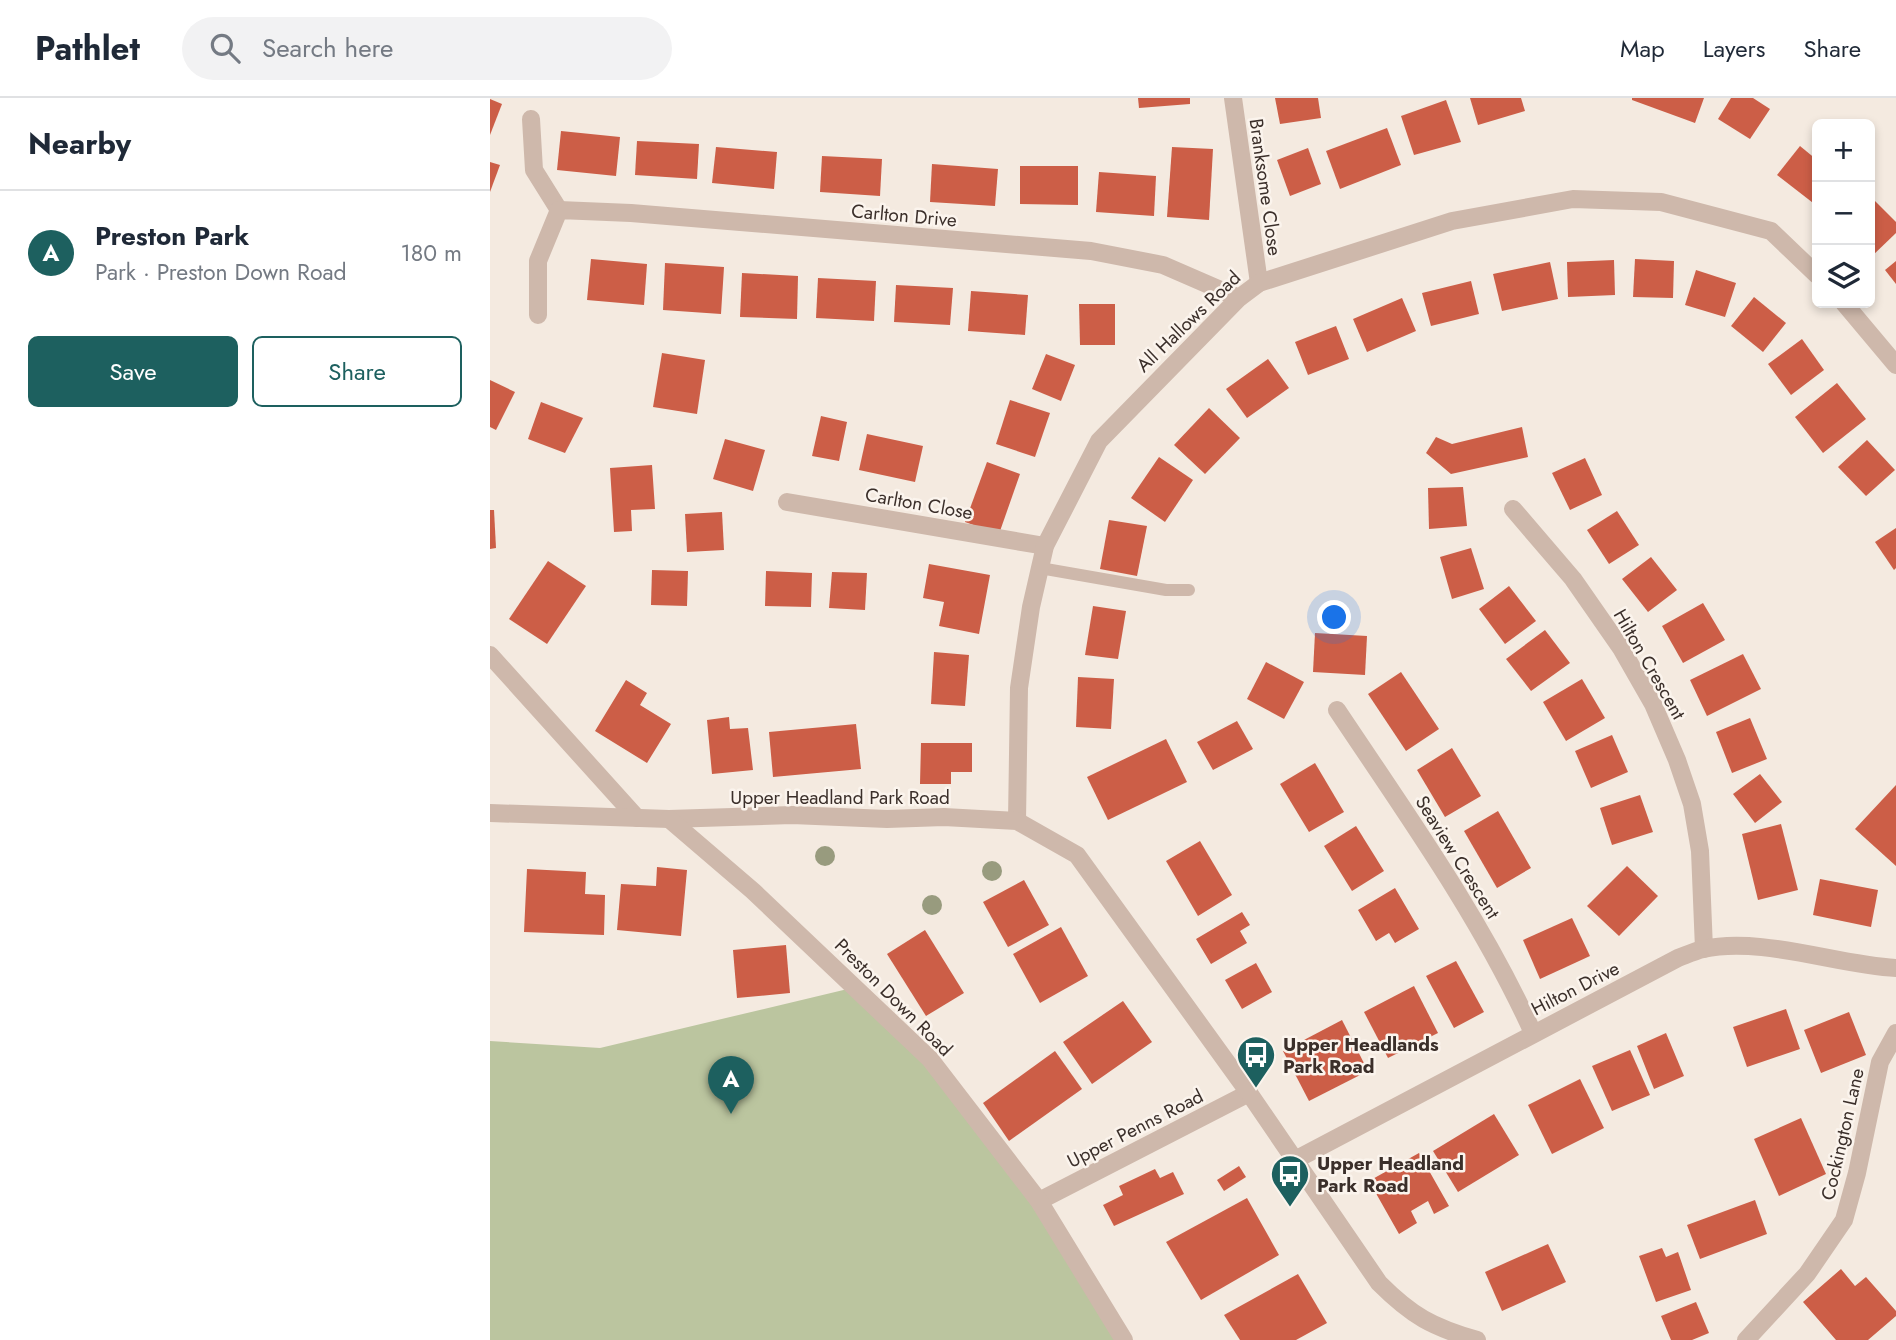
<!DOCTYPE html>
<html lang="en">
<head>
<meta charset="utf-8">
<style>
  :root { --surface:#fff; --page:#f2f2f3; --text:#1f2937; --muted:#747a83; --line:#e0e1e3; --accent:#1d605f }
  body { margin:0; font-family:Jost,sans-serif; background:var(--page); color:var(--text) }
  .controls { position:absolute; right:21px; top:21px; display:grid; overflow:hidden; border-radius:10px; box-shadow:0 4px 10px #0003 }
  .controls button { width:63px; height:63px; display:grid; place-items:center; padding:0; border:0; border-bottom:2px solid var(--line); background:var(--surface); color:var(--text); font:35px sans-serif }
  .you { position:absolute; left:845px; top:520px; width:24px; height:24px; margin:-18px; border:5px solid #fff; border-radius:50%; background:#1a73e8; box-shadow:0 0 0 10px #1a73e833 }
  .badge { display:grid; place-items:center; width:46px; height:46px; border-radius:50%; background:var(--accent); color:#fff; font-size:23px; font-weight:700 }
  .pin { position:absolute; translate:-50% -58px; filter:drop-shadow(0 2px 4px #0008) }
  .pin::after { content:''; position:absolute; top:37px; width:24px; height:21px; background:inherit; clip-path:polygon(0 0,100% 0,50% 100%) }
  .list { margin:0; padding:0; list-style:none }
  h2 { display:flex; justify-content:space-between; align-items:center; height:91px; margin:0; padding:0 28px; font-size:30px }
  h2 small { font-size:23px; font-weight:400; color:var(--muted) }
  .list li { display:grid; grid-template-columns:46px 1fr auto; gap:21px; align-items:center; box-sizing:border-box; height:126px; padding:0 28px; border-top:2px solid var(--line) }
  .list b { display:block; font-size:26px; white-space:nowrap }
  .list p { margin:0; font-size:23px; white-space:nowrap; color:var(--muted) }
  .list em { font-size:23px; font-style:normal; color:var(--muted) }
  .actions { display:flex; gap:14px; padding:21px 28px }
  .actions a { flex:1; padding:16px 0; border:2px solid var(--accent); border-radius:10px; text-align:center; font-size:24px; color:var(--accent) }
  .actions .main { background:var(--accent); color:#fff }
  .icon { flex:none; width:38px; height:38px; fill:none; stroke:currentColor; stroke-width:2; stroke-linecap:round; stroke-linejoin:round }
  .map { position:relative; flex:none; width:1406px; height:1242px; overflow:hidden }
  header { display:flex; align-items:center; gap:42px; box-sizing:border-box; height:98px; padding:0 35px; background:var(--surface); border-bottom:2px solid var(--line) }
  header strong { font-size:33px }
  nav { display:flex; gap:38px; margin-inline-start:auto; font-size:24px }
  .search { width:490px; height:63px; background:var(--page); display:flex; align-items:center; gap:18px; box-sizing:border-box; padding:0 24px; border-radius:38px; color:var(--muted); font-size:26px }
  main { display:flex }
  aside { flex:1; background:var(--surface) }
  .map>svg:first-child { display:block }
  .green { fill:#bbc59f }
  .building { fill:#cc5e47 }
  .lines { fill:none; stroke-linecap:round; stroke-linejoin:round }
  .service { stroke:#ceb8ab; stroke-width:12 }
  .minor { stroke:#ceb8ab; stroke-width:18 }
  .tertiary { stroke:#ceb8ab; stroke-width:18 }
  .tree { fill:#989b7e }
  .labels { text-anchor:middle; stroke-width:5; stroke-linejoin:round; paint-order:stroke }
  .street-label { font-size:19px; fill:#3b2f2a; stroke:#fbf4ed }
  .poi-label { font-size:19px; font-weight:bold; fill:#3b2f2a; stroke:#fbf4ed; text-anchor:start }
</style>
</head>
<body>
<header>
<strong>Pathlet</strong>
<div class="search"><svg class="icon" aria-label="search" viewBox="0 0 24 24"><circle cx="10" cy="10" r="6"/><path d="M15 15l6 6"/></svg>Search here</div>
<nav><a>Map</a><a>Layers</a><a>Share</a></nav>
</header>
<main>
<aside>
<h2>Nearby<small></small></h2>
<ul class="list">
<li><span class="badge">A</span><div><b>Preston Park</b><p>Park · Preston Down Road</p></div><em>180 m</em></li>
</ul>
<div class="actions"><a class="main">Save</a><a>Share</a></div>
</aside>
<div class="map">
<svg width="1406" height="1242" viewBox="0 0 1406 1242">
  <rect width="100%" height="100%" fill="#f4eae0"/>
  <path class="green" d="M366,889l74,72 84,111 110,170h-634v-299l110,7z"/>
  <g class="building">
    <path d="M648,0h52v6l-51,4z"/>
    <path d="M785,0h43l3,20 -41,6z"/>
    <path d="M980,0h51l4,13 -47,14z"/>
    <path d="M1142,0h72l-9,25 -63,-23z"/>
    <path d="M1241,0h22l17,11 -20,30 -32,-20z"/>
    <path d="M0,1l12,5 -12,31z"/>
    <path d="M956,2l15,42 -47,13 -13,-39z"/>
    <path d="M897,30l14,37 -61,24 -14,-38z"/>
    <path d="M71,33l59,6 -4,39 -59,-6z"/>
    <path d="M147,43l62,3 -2,35 -62,-4z"/>
    <path d="M1310,48l17,14v46l-40,-31z"/>
    <path d="M226,49l61,5 -3,37 -62,-6z"/>
    <path d="M682,49l41,2 -4,71 -42,-3z"/>
    <path d="M818,50l13,36 -31,12 -13,-36z"/>
    <path d="M332,58l60,3 -2,37 -60,-4z"/>
    <path d="M0,64l10,3 -10,27z"/>
    <path d="M442,66l66,5 -3,37 -65,-4z"/>
    <path d="M530,68h58v39l-58,-1z"/>
    <path d="M609,74l57,4 -2,40 -58,-4z"/>
    <path d="M1380,98l26,26v11l-26,25z"/>
    <path d="M101,161l56,5 -3,41 -57,-5z"/>
    <path d="M1145,161l39,2 -1,37 -40,-1z"/>
    <path d="M1124,162l1,35 -47,2 -1,-35z"/>
    <path d="M1406,163v23l-11,-14z"/>
    <path d="M1060,164l8,37 -56,12 -9,-37z"/>
    <path d="M175,165l59,4 -3,47 -58,-4z"/>
    <path d="M1206,172l40,13 -11,34 -40,-12z"/>
    <path d="M252,175l56,3 -1,43 -57,-2z"/>
    <path d="M328,180l58,3 -2,40 -58,-3z"/>
    <path d="M981,183l8,33 -48,12 -9,-33z"/>
    <path d="M406,187l57,3 -3,37 -56,-3z"/>
    <path d="M481,193l57,4 -3,40 -57,-4z"/>
    <path d="M1264,199l32,26 -23,29 -32,-26z"/>
    <path d="M912,200l14,33 -49,21 -14,-33z"/>
    <path d="M589,206h36v41h-35z"/>
    <path d="M846,228l13,33 -41,16 -13,-33z"/>
    <path d="M1312,241l22,31 -33,25 -23,-31z"/>
    <path d="M172,255l43,7 -8,54 -44,-7z"/>
    <path d="M556,256l29,11 -14,36 -29,-12z"/>
    <path d="M778,261l21,29 -42,30 -21,-29z"/>
    <path d="M0,282l25,12 -19,38 -6,-3z"/>
    <path d="M1347,285l29,36 -43,34 -28,-36z"/>
    <path d="M520,302l40,13 -15,44 -39,-13z"/>
    <path d="M51,304l42,16 -18,35 -37,-14z"/>
    <path d="M719,310l31,30 -35,36 -31,-29z"/>
    <path d="M331,318l26,6 -8,39 -27,-5z"/>
    <path d="M1032,329l6,30 -77,17 -25,-21 10,-16 16,7z"/>
    <path d="M377,336l56,12 -8,36 -56,-12z"/>
    <path d="M235,341l40,11 -12,41 -40,-12z"/>
    <path d="M1377,342l28,30 -29,26 -28,-29z"/>
    <path d="M669,359l34,23 -28,42 -34,-24z"/>
    <path d="M1095,360l17,37 -32,15 -18,-37z"/>
    <path d="M497,364l33,12 -21,60 -34,-12z"/>
    <path d="M162,367l3,44 -24,1 1,21 -18,1 -4,-64z"/>
    <path d="M973,389l4,39 -38,3 -1,-41z"/>
    <path d="M0,412h4l2,38 -6,1z"/>
    <path d="M1127,413l22,34 -30,19 -22,-34z"/>
    <path d="M232,414l2,38 -37,2 -2,-38z"/>
    <path d="M619,422l38,6 -10,50 -37,-7z"/>
    <path d="M1406,430v40l-2,2 -19,-28z"/>
    <path d="M981,450l13,41 -32,10 -12,-42z"/>
    <path d="M1161,459l26,33 -29,22 -26,-33z"/>
    <path d="M58,463l38,25 -39,58 -38,-25z"/>
    <path d="M439,466l61,11 -11,59 -40,-8 5,-24 -21,-4z"/>
    <path d="M162,472l36,1 -1,35 -36,-1z"/>
    <path d="M276,473l46,2 -1,34 -46,-1z"/>
    <path d="M342,474l35,1 -2,37 -36,-2z"/>
    <path d="M1019,488l27,35 -31,23 -26,-35z"/>
    <path d="M1213,505l22,37 -42,23 -21,-37z"/>
    <path d="M603,508l33,5 -8,48 -33,-4z"/>
    <path d="M1055,532l25,33 -39,28 -25,-32z"/>
    <path d="M825,535l52,3 -2,39 -52,-3z"/>
    <path d="M444,554l35,3 -4,51 -34,-2z"/>
    <path d="M1253,556l18,35 -54,27 -17,-36z"/>
    <path d="M776,564l38,20 -20,37 -37,-20z"/>
    <path d="M911,574l38,57 -33,22 -38,-57z"/>
    <path d="M588,579l36,2 -3,50 -35,-2z"/>
    <path d="M1092,581l23,39 -39,23 -23,-39z"/>
    <path d="M136,582l21,13 -7,12 31,19 -24,39 -52,-32z"/>
    <path d="M239,619l1,12 18,-1 5,42 -41,4 -5,-54z"/>
    <path d="M1260,620l17,41 -35,14 -16,-41z"/>
    <path d="M747,623l16,28 -40,21 -16,-28z"/>
    <path d="M366,626l5,45 -88,8 -4,-45z"/>
    <path d="M1122,637l16,37 -37,16 -16,-37z"/>
    <path d="M676,641l21,43 -79,38 -21,-43z"/>
    <path d="M431,645h51v29h-21v12h-31z"/>
    <path d="M962,650l29,48 -36,21 -28,-47z"/>
    <path d="M825,665l29,49 -35,20 -29,-48z"/>
    <path d="M1270,676l22,28 -27,21 -22,-29z"/>
    <path d="M1406,687v81l-41,-37z"/>
    <path d="M1150,697l13,37 -41,13 -12,-37z"/>
    <path d="M1008,713l33,57 -34,20 -33,-57z"/>
    <path d="M1291,726l17,66 -40,10 -16,-66z"/>
    <path d="M866,728l28,45 -32,20 -28,-45z"/>
    <path d="M710,743l32,54 -34,21 -32,-55z"/>
    <path d="M1137,768l31,30 -39,40 -32,-30z"/>
    <path d="M167,769l30,3 -6,66 -64,-6 4,-46 35,2z"/>
    <path d="M37,771l59,3 -1,22 20,1 -1,40 -80,-3z"/>
    <path d="M1330,781l58,11 -7,37 -58,-12z"/>
    <path d="M534,782l25,45 -41,22 -25,-45z"/>
    <path d="M905,790l24,41 -24,14 -6,-10 -13,8 -18,-31z"/>
    <path d="M752,814l8,13 -10,6 7,12 -36,21 -15,-25z"/>
    <path d="M1082,820l18,38 -50,23 -17,-39z"/>
    <path d="M571,829l27,49 -48,27 -27,-49z"/>
    <path d="M435,832l39,63 -38,23 -39,-62z"/>
    <path d="M296,847l4,48 -53,5 -4,-48z"/>
    <path d="M966,863l28,51 -30,16 -28,-52z"/>
    <path d="M766,865l16,29 -30,17 -17,-29z"/>
    <path d="M924,888l24,47 -50,25 -24,-46z"/>
    <path d="M633,903l29,41 -60,42 -29,-42z"/>
    <path d="M1296,911l14,40 -53,18 -14,-40z"/>
    <path d="M1359,914l17,43 -45,18 -17,-43z"/>
    <path d="M852,922l26,51 -59,30 -26,-50z"/>
    <path d="M1176,935l18,43 -30,13 -17,-43z"/>
    <path d="M1140,952l20,45 -38,16 -20,-45z"/>
    <path d="M565,953l27,38 -73,52 -26,-38z"/>
    <path d="M1090,981l24,49 -52,26 -24,-49z"/>
    <path d="M1004,1016l25,41 -61,37 -25,-41z"/>
    <path d="M1311,1020l25,56 -47,22 -25,-57z"/>
    <path d="M929,1055l30,53 -15,8 -6,-13 -17,10 6,12 -18,11 -30,-53z"/>
    <path d="M749,1068l7,11 -22,14 -7,-11z"/>
    <path d="M665,1071l5,9 13,-6 11,22 -70,32 -11,-21 20,-10 -4,-9z"/>
    <path d="M757,1100l32,57 -78,45 -35,-58z"/>
    <path d="M1265,1102l12,34 -67,25 -13,-34z"/>
    <path d="M1058,1146l18,38 -64,29 -17,-39z"/>
    <path d="M1172,1150l4,9 12,-5 13,38 -35,12 -17,-46z"/>
    <path d="M1351,1171l14,17 11,-9 30,34v5l-28,24h-32l-33,-38z"/>
    <path d="M808,1176l29,49 -31,17h-56l-16,-25z"/>
    <path d="M1206,1204l13,31 -17,7h-21l-10,-24z"/>
  </g>
  <g class="lines">
    <path class="service" d="M550,470l126,22h23"/>
    <g class="minor">
      <path d="M743,0l26,185"/>
      <path d="M41,21l3,51 25,40"/>
      <path d="M1354,205l52,62"/>
      <path d="M48,217v-54l21,-51 72,3 460,38 72,14 76,33"/>
      <path d="M297,404l258,44"/>
      <path d="M1023,411l60,70 48,69 32,56 24,56 15,44 8,47 4,98"/>
      <path d="M0,557l147,163"/>
      <path d="M847,612c70,105 144,208 196,323"/>
      <path d="M527,723l2,-133 12,-81 14,-61 54,-105 140,-143 20,-15 193,-62 121,-22 88,3 110,29 46,44"/>
      <path d="M549,1103l210,-108"/>
      <path d="M1256,1242l61,-66 37,-54 13,-47 23,-111 16,-29"/>
    </g>
    <g class="tertiary">
      <path d="M0,715l179,6 123,-4 95,4 57,-2 73,4 60,34 172,238 130,190c33,33 53,44 98,57"/>
      <path d="M179,721l84,72 177,168 109,142 85,139"/>
      <path d="M805,1062l383,-202c8,-3 17,-7 25,-9 58,-13 134,16 193,19"/>
    </g>
  </g>
  <g class="tree">
    <circle cx="335" cy="758" r="10"/>
    <circle cx="502" cy="773" r="10"/>
    <circle cx="442" cy="807" r="10"/>
  </g>
  <defs>
    <g id="bus-pin" transform="scale(2.0125)"><path d="M0 17L-7.5 6A9.5 9.5 0 1 1 7.5 6Z" fill="#1d605f" stroke="#fbf4ed"/><path d="M-5-6H5V4H4V6H2V4H-2V6H-4V4H-5ZM-3.5-4V0h7V-4ZM-3.5 1.2v1.5H-2V1.2ZM2 1.2v1.5H3.5V1.2Z" fill="#fff"/></g>
  </defs>
  <g fill-rule="evenodd">
    <use href="#bus-pin" x="766" y="957"/>
    <use href="#bus-pin" x="800" y="1076"/>
  </g>
  <g class="labels">
    <g class="street-label">
      <text transform="translate(776 89) rotate(82)" y="7">Branksome Close</text>
      <text transform="translate(414 117) rotate(5)" y="7">Carlton Drive</text>
      <text transform="translate(698 223) rotate(-44)" y="7">All Hallows Road</text>
      <text transform="translate(429 405) rotate(10)" y="7">Carlton Close</text>
      <text transform="translate(1160 566) rotate(60)" y="7">Hilton Crescent</text>
      <text x="350" y="706">Upper Headland Park Road</text>
      <text transform="translate(968 759) rotate(58)" y="7">Seaview Crescent</text>
      <text transform="translate(1085 890) rotate(-27)" y="7">Hilton Drive</text>
      <text transform="translate(404 899) rotate(45)" y="7">Preston Down Road</text>
      <text transform="translate(645 1030) rotate(-27)" y="7">Upper Penns Road</text>
      <text transform="translate(1352 1036) rotate(-77)" y="7">Cockington Lane</text>
    </g>
    <g class="poi-label">
      <text x="793" y="953">Upper Headlands<tspan x="793" dy="22">Park Road</tspan></text>
      <text x="827" y="1072">Upper Headland<tspan x="827" dy="22">Park Road</tspan></text>
    </g>
  </g>
</svg>
<div class="controls">
<button>+</button>
<button>−</button>
<button><svg class="icon" aria-label="layers" viewBox="0 0 24 24"><path d="M12 4l9 5-9 5-9-5zM3 14l9 5 9-5"/></svg></button>
</div>
<div class="you"></div>
<div class="pin badge" style="left:241px;top:1016px">A</div>
</div>
</main>
</body>
</html>
